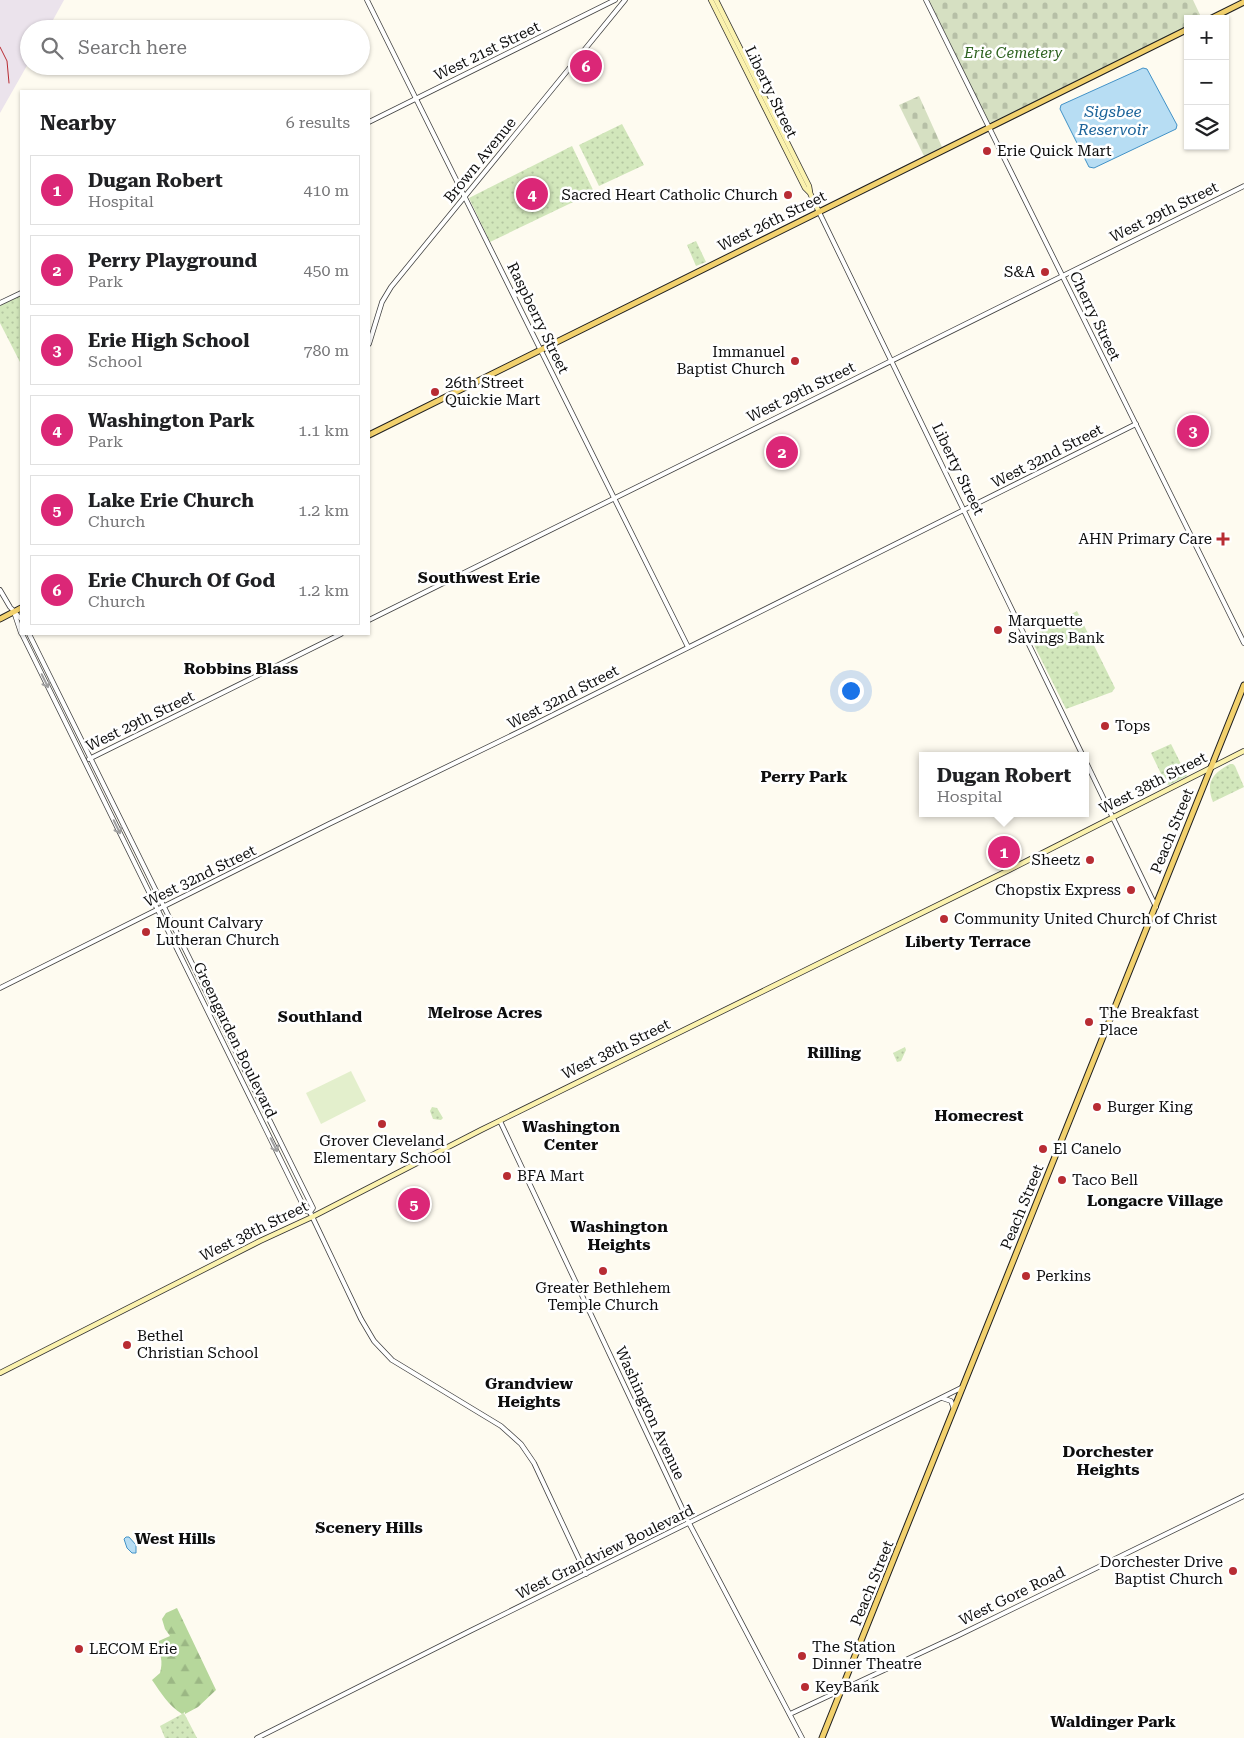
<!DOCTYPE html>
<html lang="en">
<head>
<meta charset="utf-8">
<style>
  :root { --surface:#fff; --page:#f2f2f2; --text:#202124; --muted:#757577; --line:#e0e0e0; --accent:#db2777 }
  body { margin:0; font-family:"Roboto Serif",serif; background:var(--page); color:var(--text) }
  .controls { position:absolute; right:15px; top:15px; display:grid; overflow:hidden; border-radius:0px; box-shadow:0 1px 4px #0004 }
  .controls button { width:45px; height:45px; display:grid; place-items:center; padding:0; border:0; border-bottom:1px solid var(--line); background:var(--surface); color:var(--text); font:25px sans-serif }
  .you { position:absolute; left:850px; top:690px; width:18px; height:18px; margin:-12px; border:4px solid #fff; border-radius:50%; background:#1a73e8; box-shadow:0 0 0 8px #1a73e833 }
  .badge { display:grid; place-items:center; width:32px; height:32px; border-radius:50%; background:var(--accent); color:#fff; font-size:16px; font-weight:700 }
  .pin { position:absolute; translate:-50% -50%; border:2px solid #fff; box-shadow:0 1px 5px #0006 }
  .popup { position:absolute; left:919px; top:752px; width:170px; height:65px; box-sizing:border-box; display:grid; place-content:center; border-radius:0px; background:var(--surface); filter:drop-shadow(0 1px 4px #0005); font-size:16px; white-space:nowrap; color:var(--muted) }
  .popup b { font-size:19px; color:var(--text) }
  .popup::after { content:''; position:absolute; left:50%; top:100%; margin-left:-10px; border:10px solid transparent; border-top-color:var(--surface) }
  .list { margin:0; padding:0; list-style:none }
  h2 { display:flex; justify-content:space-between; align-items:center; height:65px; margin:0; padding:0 20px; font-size:21px }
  h2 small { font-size:16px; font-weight:400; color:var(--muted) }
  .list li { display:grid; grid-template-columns:32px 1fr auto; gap:15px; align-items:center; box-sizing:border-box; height:70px; margin:0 10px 10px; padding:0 10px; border:1px solid var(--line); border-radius:0px }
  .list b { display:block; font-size:19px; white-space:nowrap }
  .list p { margin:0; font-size:16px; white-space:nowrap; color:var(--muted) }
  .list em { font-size:16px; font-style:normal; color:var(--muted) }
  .icon { flex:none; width:28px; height:28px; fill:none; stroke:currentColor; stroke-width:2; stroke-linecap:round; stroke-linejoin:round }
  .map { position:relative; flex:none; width:1244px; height:1738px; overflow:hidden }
  .search { position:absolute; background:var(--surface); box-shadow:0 1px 4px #0004; left:20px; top:20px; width:350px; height:55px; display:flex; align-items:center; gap:12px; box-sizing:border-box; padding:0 18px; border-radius:28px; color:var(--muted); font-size:19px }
  .panel { position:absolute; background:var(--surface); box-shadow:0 1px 4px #0004; left:20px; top:90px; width:350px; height:545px; border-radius:0px }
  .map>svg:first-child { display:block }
  .industrial { fill:#ebe3ec }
  .grass { fill:url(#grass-dots) }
  .forest { fill:url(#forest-firs) }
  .cemetery { fill:url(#cemetery-stones) }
  .pitch { fill:#e3efcc }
  .water { fill:#b7ddf3; stroke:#4292c7 }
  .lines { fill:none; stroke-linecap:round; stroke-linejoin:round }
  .tertiary-casing { stroke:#414141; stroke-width:5.5 }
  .secondary-casing { stroke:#303030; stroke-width:6 }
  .primary-casing { stroke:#1f1f1f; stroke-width:7 }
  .tertiary { stroke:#fff; stroke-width:4 }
  .secondary { stroke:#fbf2ae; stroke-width:4.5 }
  .primary { stroke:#f2d16d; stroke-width:5 }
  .rail { stroke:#b82c33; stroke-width:1 }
  .oneway { stroke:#9f9f9f }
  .poi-dot { fill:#b82c33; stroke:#fff; stroke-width:2 }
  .labels { text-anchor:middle; stroke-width:5; stroke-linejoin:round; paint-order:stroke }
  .street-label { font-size:15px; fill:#0e0e0e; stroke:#fff }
  .park-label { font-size:15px; font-style:italic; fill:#2f6321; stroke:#fff }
  .poi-label { font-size:15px; fill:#0e0e0e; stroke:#fff; text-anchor:start }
  .water-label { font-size:16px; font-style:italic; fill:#1d649a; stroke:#fff }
  .neighbourhood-label { font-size:16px; font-weight:bold; fill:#0e0e0e; stroke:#fff }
</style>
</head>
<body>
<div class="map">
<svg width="1244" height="1738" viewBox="0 0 1244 1738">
  <defs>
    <pattern id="grass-dots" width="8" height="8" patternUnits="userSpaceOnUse" patternTransform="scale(1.25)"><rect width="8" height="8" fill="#d2e7bb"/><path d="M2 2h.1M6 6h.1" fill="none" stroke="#b3c5a0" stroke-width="1.8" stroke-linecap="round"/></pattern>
    <pattern id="forest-firs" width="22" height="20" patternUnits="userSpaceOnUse" patternTransform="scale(1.25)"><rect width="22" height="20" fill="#b6d79b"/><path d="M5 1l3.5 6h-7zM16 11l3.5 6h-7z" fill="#9bb784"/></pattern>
    <pattern id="cemetery-stones" width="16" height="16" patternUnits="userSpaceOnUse" patternTransform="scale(1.25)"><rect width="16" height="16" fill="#d6e0c2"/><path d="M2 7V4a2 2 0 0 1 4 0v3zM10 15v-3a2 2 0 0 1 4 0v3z" fill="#b6bfa6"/></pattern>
  </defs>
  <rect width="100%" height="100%" fill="#fefbf0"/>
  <path class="industrial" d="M0,0h64l-16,29h-19v33l-29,51z"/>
  <g class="grass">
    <path d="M622,124l22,41 -45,21 -20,-41z"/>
    <path d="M572,146l22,46 -104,50 -21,-44z"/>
    <path d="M696,241l10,21 -10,4 -9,-21z"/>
    <path d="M21,295v69l-21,-41v-17z"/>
    <path d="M789,445l3,7 -15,6 -3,-7h3z"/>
    <path d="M1077,611l38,77 -3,4 -46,17 -36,-72z"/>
    <path d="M1171,744l16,32 -18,9 -3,-1 -15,-31z"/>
    <path d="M1230,764h3l2,2 9,21 -31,15c-8,-20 0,-29 17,-38z"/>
    <path d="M905,1047l1,3 -5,11 -4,1 -4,-9z"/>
    <path d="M432,1107l5,1 6,10 -2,2 -8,-1 -3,-8z"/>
    <path d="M184,1713l13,25h-32l-5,-12z"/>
  </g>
  <path class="forest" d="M177,1608l39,82 -18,17 -13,7v-2l-3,2c-14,-9 -21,-21 -30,-34l8,-7c3,-11 2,-21 -8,-29l18,-8 -5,-7 -3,-10 4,-6z"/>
  <g class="cemetery">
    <path d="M929,0h264l9,19h-14v7l-197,97 -3,-2z"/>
    <path d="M919,96l23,51 -18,9 -25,-51z"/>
  </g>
  <path class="pitch" d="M351,1071l15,30 -45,23 -15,-31z"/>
  <g class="water">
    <path d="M1143,68l4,1 30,56 -1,4 -82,39 -5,-1 -29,-58 1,-4z"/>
    <path d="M126,1537h3l7,8v8h-4l-5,-5 -3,-9z"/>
  </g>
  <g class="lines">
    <g class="tertiary-casing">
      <g id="tertiary">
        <path d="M367,0l321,647"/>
        <path d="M926,0l318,643"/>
        <path d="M369,122l246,-122"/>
        <path d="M819,212l264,544"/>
        <path d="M0,303l21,-10"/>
        <path d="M369,344l13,-42 9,-15 234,-287"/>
        <path d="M0,590l10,17 11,12"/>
        <path d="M14,612l7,21"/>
        <path d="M369,620l875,-434"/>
        <path d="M22,634l284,577 4,1"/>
        <path d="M29,634l284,574 -3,4"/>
        <path d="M89,759l252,-125"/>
        <path d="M1085,760l71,147"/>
        <path d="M0,988l329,-164 202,-98 605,-302"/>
        <path d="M500,1121l189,402 113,215"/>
        <path d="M310,1212l51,107 13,22 18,19 109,66 20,18 13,19 52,111"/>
        <path d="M942,1398l9,3 3,8"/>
        <path d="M790,1714l167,-78 287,-140"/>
        <path d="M257,1738l213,-107 493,-244"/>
      </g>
    </g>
    <g class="secondary-casing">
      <g id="secondary">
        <path d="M711,0l94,188 5,5 9,19"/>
        <path d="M716,0l93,186 1,6"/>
        <path d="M0,1373l260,-132 52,-24 169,-87 528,-260 235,-119"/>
      </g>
    </g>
    <g class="primary-casing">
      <g id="primary">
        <path d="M1210,19l34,-17"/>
        <path d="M369,435l819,-406"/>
        <path d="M0,619l21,-11"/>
        <path d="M822,1738l422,-1053"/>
      </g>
    </g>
    <use href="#tertiary" class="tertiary"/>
    <use href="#secondary" class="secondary"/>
    <use href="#primary" class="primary"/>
    <path class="rail" d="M0,47l7,14 2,22"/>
  </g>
  <defs><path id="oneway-shaft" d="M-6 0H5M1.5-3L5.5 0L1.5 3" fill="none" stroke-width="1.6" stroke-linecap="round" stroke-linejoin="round" transform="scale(1.25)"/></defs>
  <g class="oneway">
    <use href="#oneway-shaft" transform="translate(45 681) rotate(64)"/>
    <use href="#oneway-shaft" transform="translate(117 827) rotate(64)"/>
    <use href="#oneway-shaft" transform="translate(274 1145) rotate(64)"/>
  </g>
  <g class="poi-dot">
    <circle cx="987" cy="151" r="5"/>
    <circle cx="788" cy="195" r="5"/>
    <circle cx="1045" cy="272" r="5"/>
    <circle cx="795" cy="361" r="5"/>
    <circle cx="435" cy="392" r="5"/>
    <path d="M1220.5 531.5h5v5h5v5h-5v5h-5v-5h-5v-5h5z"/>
    <circle cx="998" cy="630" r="5"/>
    <circle cx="1105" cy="726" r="5"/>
    <circle cx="1090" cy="860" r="5"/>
    <circle cx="1131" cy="890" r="5"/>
    <circle cx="944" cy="919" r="5"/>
    <circle cx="146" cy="932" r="5"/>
    <circle cx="1089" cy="1022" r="5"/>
    <circle cx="1097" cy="1107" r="5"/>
    <circle cx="382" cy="1124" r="5"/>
    <circle cx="1043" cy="1149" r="5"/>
    <circle cx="507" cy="1176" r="5"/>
    <circle cx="1062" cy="1180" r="5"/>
    <circle cx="603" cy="1271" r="5"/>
    <circle cx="1026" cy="1276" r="5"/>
    <circle cx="127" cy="1345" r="5"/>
    <circle cx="1233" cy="1571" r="5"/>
    <circle cx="79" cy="1649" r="5"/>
    <circle cx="802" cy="1656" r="5"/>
    <circle cx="805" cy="1687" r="5"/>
  </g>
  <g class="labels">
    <g class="street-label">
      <text transform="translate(487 51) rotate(-26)" y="5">West 21st Street</text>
      <text transform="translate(771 92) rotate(64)" y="5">Liberty Street</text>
      <text transform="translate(480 160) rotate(-51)" y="5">Brown Avenue</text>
      <text transform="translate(1164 212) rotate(-26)" y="5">West 29th Street</text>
      <text transform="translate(772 221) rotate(-26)" y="5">West 26th Street</text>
      <text transform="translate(1095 316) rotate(64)" y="5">Cherry Street</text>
      <text transform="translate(538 318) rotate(64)" y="5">Raspberry Street</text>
      <text transform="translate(801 392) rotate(-26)" y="5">West 29th Street</text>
      <text transform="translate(1047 456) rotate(-27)" y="5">West 32nd Street</text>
      <text transform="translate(958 469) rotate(64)" y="5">Liberty Street</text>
      <text transform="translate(563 697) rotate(-27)" y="5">West 32nd Street</text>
      <text transform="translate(140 721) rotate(-26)" y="5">West 29th Street</text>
      <text transform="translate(1153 783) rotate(-27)" y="5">West 38th Street</text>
      <text transform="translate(1172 831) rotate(-68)" y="5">Peach Street</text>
      <text transform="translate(200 876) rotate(-26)" y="5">West 32nd Street</text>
      <text transform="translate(235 1040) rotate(64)" y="5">Greengarden Boulevard</text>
      <text transform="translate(616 1049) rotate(-26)" y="5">West 38th Street</text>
      <text transform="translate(1022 1207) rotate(-68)" y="5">Peach Street</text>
      <text transform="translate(254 1231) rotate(-26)" y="5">West 38th Street</text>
      <text transform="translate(650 1413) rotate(65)" y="5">Washington Avenue</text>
      <text transform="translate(605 1552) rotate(-26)" y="5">West Grandview Boulevard</text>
      <text transform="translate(872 1583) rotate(-68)" y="5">Peach Street</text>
      <text transform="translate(1012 1596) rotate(-26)" y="5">West Gore Road</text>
    </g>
    <g class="park-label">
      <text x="1013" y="58">Erie Cemetery</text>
    </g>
    <g class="poi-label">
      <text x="997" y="156">Erie Quick Mart</text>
      <text x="778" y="200" text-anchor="end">Sacred Heart Catholic Church</text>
      <text x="1035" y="277" text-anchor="end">S&amp;A</text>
      <text x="785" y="357" text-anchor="end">Immanuel<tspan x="785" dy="17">Baptist Church</tspan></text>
      <text x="445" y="388">26th Street<tspan x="445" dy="17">Quickie Mart</tspan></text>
      <text x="1212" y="544" text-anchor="end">AHN Primary Care</text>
      <text x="1008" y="626">Marquette<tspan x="1008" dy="17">Savings Bank</tspan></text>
      <text x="1115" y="731">Tops</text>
      <text x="1080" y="865" text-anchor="end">Sheetz</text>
      <text x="1121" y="895" text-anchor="end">Chopstix Express</text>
      <text x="954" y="924">Community United Church of Christ</text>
      <text x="156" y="928">Mount Calvary<tspan x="156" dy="17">Lutheran Church</tspan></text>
      <text x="1099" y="1018">The Breakfast<tspan x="1099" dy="17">Place</tspan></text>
      <text x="1107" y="1112">Burger King</text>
      <text x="382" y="1146" text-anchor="middle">Grover Cleveland<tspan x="382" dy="17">Elementary School</tspan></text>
      <text x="1053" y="1154">El Canelo</text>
      <text x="517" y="1181">BFA Mart</text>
      <text x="1072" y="1185">Taco Bell</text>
      <text x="1036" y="1281">Perkins</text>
      <text x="603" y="1293" text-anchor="middle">Greater Bethlehem<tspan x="603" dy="17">Temple Church</tspan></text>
      <text x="137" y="1341">Bethel<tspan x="137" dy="17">Christian School</tspan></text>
      <text x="1223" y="1567" text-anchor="end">Dorchester Drive<tspan x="1223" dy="17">Baptist Church</tspan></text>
      <text x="812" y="1652">The Station<tspan x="812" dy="17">Dinner Theatre</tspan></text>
      <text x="89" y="1654">LECOM Erie</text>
      <text x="815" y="1692">KeyBank</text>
    </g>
    <g class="water-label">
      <text x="1113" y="117">Sigsbee<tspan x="1113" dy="18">Reservoir</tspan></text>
    </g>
    <g class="neighbourhood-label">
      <text x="479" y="583">Southwest Erie</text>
      <text x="241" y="674">Robbins Blass</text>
      <text x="804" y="782">Perry Park</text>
      <text x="968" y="947">Liberty Terrace</text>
      <text x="485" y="1018">Melrose Acres</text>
      <text x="320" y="1022">Southland</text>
      <text x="834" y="1058">Rilling</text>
      <text x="979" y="1121">Homecrest</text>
      <text x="571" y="1132">Washington<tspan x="571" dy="18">Center</tspan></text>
      <text x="1155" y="1206">Longacre Village</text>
      <text x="619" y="1232">Washington<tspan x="619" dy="18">Heights</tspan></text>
      <text x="529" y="1389">Grandview<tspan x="529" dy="18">Heights</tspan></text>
      <text x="1108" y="1457">Dorchester<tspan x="1108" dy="18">Heights</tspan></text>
      <text x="369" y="1533">Scenery Hills</text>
      <text x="175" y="1544">West Hills</text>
      <text x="1113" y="1727">Waldinger Park</text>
    </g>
  </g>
</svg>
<div class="controls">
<button>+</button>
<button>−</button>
<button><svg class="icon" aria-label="layers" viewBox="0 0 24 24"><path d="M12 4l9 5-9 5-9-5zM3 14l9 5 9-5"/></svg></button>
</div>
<div class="you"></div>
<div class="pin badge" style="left:1004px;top:852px">1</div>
<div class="popup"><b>Dugan Robert</b>Hospital</div>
<div class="pin badge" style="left:782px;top:452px">2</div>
<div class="pin badge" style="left:1193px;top:431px">3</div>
<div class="pin badge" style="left:532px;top:194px">4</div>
<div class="pin badge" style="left:414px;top:1204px">5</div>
<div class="pin badge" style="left:586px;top:66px">6</div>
<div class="search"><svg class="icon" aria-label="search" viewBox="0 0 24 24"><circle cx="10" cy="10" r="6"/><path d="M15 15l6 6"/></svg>Search here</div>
<section class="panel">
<h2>Nearby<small>6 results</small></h2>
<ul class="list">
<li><span class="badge">1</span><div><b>Dugan Robert</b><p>Hospital</p></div><em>410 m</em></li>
<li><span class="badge">2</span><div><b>Perry Playground</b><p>Park</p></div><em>450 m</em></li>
<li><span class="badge">3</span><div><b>Erie High School</b><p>School</p></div><em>780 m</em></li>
<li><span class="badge">4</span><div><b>Washington Park</b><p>Park</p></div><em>1.1 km</em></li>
<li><span class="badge">5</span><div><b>Lake Erie Church</b><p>Church</p></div><em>1.2 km</em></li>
<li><span class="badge">6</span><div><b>Erie Church Of God</b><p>Church</p></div><em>1.2 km</em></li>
</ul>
</section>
</div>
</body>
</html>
